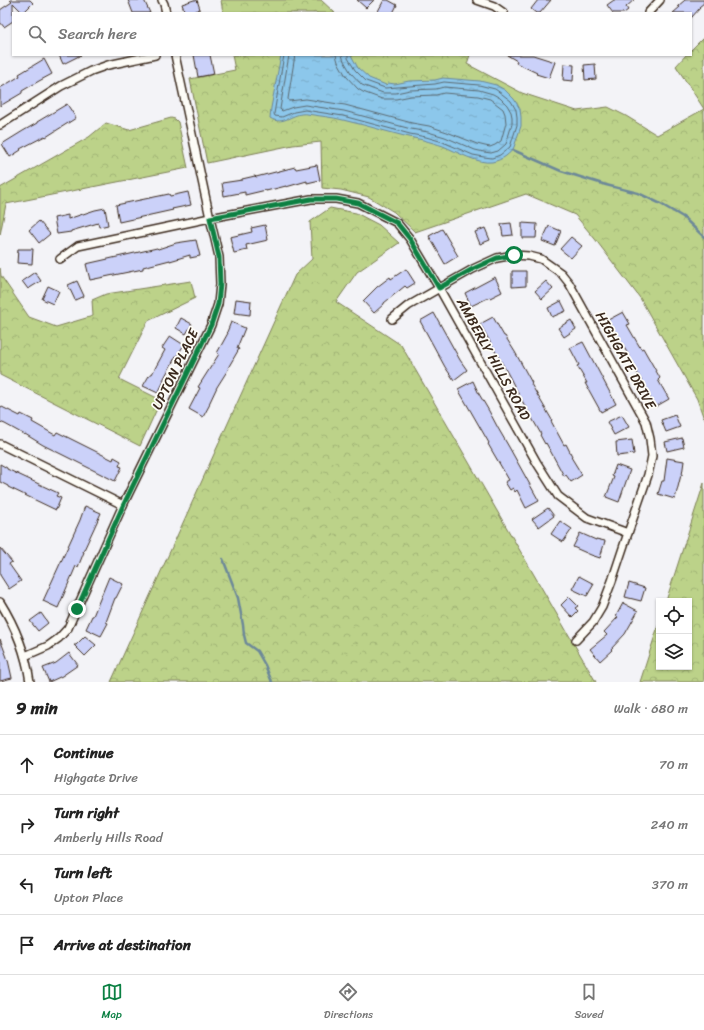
<!DOCTYPE html>
<html lang="en">
<head>
<meta charset="utf-8">
<style>
  :root { --surface:#fff; --page:#f2f2f2; --text:#222; --muted:#767676; --line:#e0e0e0; --accent:#0b8043 }
  body { margin:0; font-family:Sriracha,sans-serif; background:var(--page); color:var(--text) }
  .controls { position:absolute; right:12px; bottom:12px; display:grid; overflow:hidden; border-radius:0px; box-shadow:0 1px 3px #0004 }
  .controls button { width:36px; height:36px; display:grid; place-items:center; padding:0; border:0; border-bottom:1px solid var(--line); background:var(--surface); color:var(--text); font:20px sans-serif }
  .stop { position:absolute; width:12px; height:12px; margin:-9px; border:3px solid #0b8043; border-radius:50%; background:#fff }
  .stop.end { background:#0b8043; border-color:#fff; box-shadow:0 1px 4px #0008 }
  .list { margin:0; padding:0; list-style:none }
  h2 { display:flex; justify-content:space-between; align-items:center; height:52px; margin:0; padding:0 16px; font-size:17px }
  h2 small { font-size:13px; font-weight:400; color:var(--muted) }
  .list li { display:grid; grid-template-columns:26px 1fr auto; gap:12px; align-items:center; box-sizing:border-box; height:60px; padding:0 16px; border-top:1px solid var(--line) }
  .list b { display:block; font-size:15px; white-space:nowrap }
  .list p { margin:0; font-size:13px; white-space:nowrap; color:var(--muted) }
  .list em { font-size:13px; font-style:normal; color:var(--muted) }
  .icon { flex:none; width:22px; height:22px; fill:none; stroke:currentColor; stroke-width:2; stroke-linecap:round; stroke-linejoin:round }
  .map { position:relative; flex:none; width:704px; height:682px; overflow:hidden }
  .search { position:absolute; background:var(--surface); box-shadow:0 1px 3px #0004; left:12px; right:12px; top:12px; height:44px; display:flex; align-items:center; gap:10px; box-sizing:border-box; padding:0 14px; border-radius:0px; color:var(--muted); font-size:15px }
  .sheet { height:292px; background:var(--surface) }
  nav { display:flex; justify-content:space-around; align-items:center; box-sizing:border-box; height:56px; border-top:1px solid var(--line); background:var(--surface); font-size:11px; color:var(--muted) }
  nav a { display:grid; justify-items:center; gap:2px }
  nav .on { color:var(--accent) }
  .map>svg:first-child { display:block }
  .forest { fill:url(#forest-crowns); stroke:#7c7e54 }
  .water { fill:url(#water-ripples); stroke:#6c8899 }
  .lines { fill:none; stroke-linecap:round; stroke-linejoin:round }
  .shore { stroke:#5b6970; stroke-width:1 }
  .stream { stroke:#6c8899; stroke-width:2.5 }
  .building { fill:#cbd1f9; stroke:#3b2a1e }
  .street-casing { stroke:#3b2a1e; stroke-width:10 }
  .street { stroke:#fdfcf7; stroke-width:7 }
  .route { stroke:#0b8043; stroke-width:5 }
  .labels { text-anchor:middle; stroke-width:3.5; stroke-linejoin:round; paint-order:stroke }
  .street-label { font-size:14px; fill:#3b2a1e; stroke:#fdfcf7 }
</style>
</head>
<body>
<div class="map">
<svg width="704" height="682" viewBox="0 0 704 682">
  <defs>
    <pattern id="forest-crowns" width="20" height="18" patternUnits="userSpaceOnUse"><rect width="20" height="18" fill="#bcd289"/><path d="M2 6a3 3 0 1 1 6 0M12 15a3 3 0 1 1 6 0" fill="none" stroke="#a2b476"/></pattern>
    <pattern id="water-ripples" width="26" height="14" patternUnits="userSpaceOnUse"><rect width="26" height="14" fill="#8cc7eb"/><path d="M2 4q2-2 4 0t4 0M15 11q2-2 4 0t4 0" fill="none" stroke="#7aabc9"/></pattern>
  </defs>
  <rect width="100%" height="100%" fill="#f3f3f7"/>
  <filter id="ink" filterUnits="userSpaceOnUse"><feTurbulence type="fractalNoise" baseFrequency=".025" numOctaves="2"/><feDisplacementMap in="SourceGraphic" scale="8" xChannelSelector="R" yChannelSelector="G"/><feConvolveMatrix kernelMatrix="1 2 1 2 8 2 1 2 1" color-interpolation-filters="sRGB"/></filter>
  <g filter="url(#ink)">
    <g class="forest">
      <path d="M221,0h100l14,13h-112z"/>
      <path d="M704,37v72l-28,-43 10,-11h5v-5z"/>
      <path d="M232,55h238l-3,9 55,29 55,18 31,-4 18,9 31,19 47,-26v310l-7,-20 -57,-101 -45,-59 -20,-24 -49,-21 -111,38 -21,-20 -25,-15 -28,-7 -19,-2 -1,-46 -28,3 -86,18 -17,-84 45,-9z"/>
      <path d="M171,118l4,1 3,3 10,46 -182,36 -6,31v-47l89,-51 17,-14 23,7z"/>
      <path d="M330,208l26,5 23,12 20,18 -42,29 -21,30 65,43 195,337h-485l184,-407 17,-16 -2,-37z"/>
      <path d="M0,268l1,8 28,41 27,10 37,-11 -1,-16 14,-6 85,-13 4,17 -47,23 -29,58 42,21 -21,46 -140,-71z"/>
      <path d="M704,483v199h-64l19,-59v44h30v-66h-23z"/>
    </g>
    <path class="water" d="M281,55h70l7,13 11,10 17,7 2,-2 7,1 14,-3 26,-1 8,-2 37,3 16,4 9,5 9,9 6,10 1,8v9l-7,21c-1,4 -5,6 -8,9 -4,3 -9,5 -14,6 -14,2 -35,-10 -49,-16 -6,-2 -13,-4 -20,-6 -27,-5 -53,-14 -80,-20 -11,-3 -24,-4 -36,-6 -15,-2 -23,13 -37,4l1,-10z"/>
    <g class="lines">
      <g class="shore">
        <path d="M284,55l-9,53 -1,6 1,2 7,1 12,-5 11,-2 38,6 67,18 16,3 17,5 30,13 11,2 8,1 8,-3 10,-8 7,-22v-8l-1,-7 -5,-9 -9,-7 -7,-5 -16,-4 -35,-3 -9,2 -50,4 -19,-7 -11,-11 -7,-12v-3"/>
        <path d="M289,55l-9,54 2,2 11,-4 12,-2 39,6 67,18 17,3 17,5 30,13 9,2 7,1 7,-2 8,-7 6,-20v-7l-1,-5 -4,-7 -7,-7 -7,-4 -14,-4 -35,-3 -8,2 -26,1 -14,3h-13l-21,-8 -11,-12 -7,-12 -2,-6"/>
        <path d="M295,55l-7,44 1,2 17,-2 39,6 67,18 17,3 18,6 30,12 8,2 5,1 5,-2 6,-4 5,-18 -1,-9 -2,-5 -13,-10 -12,-3 -34,-3 -8,2 -25,1 -15,3h-14l-19,-7 -5,-3 -12,-13 -8,-14 -2,-7"/>
      </g>
      <g class="stream">
        <path d="M513,150l48,21 45,14 32,8 21,10 24,14 21,20"/>
        <path d="M223,559l15,39 5,27 1,10 2,8 11,8 8,14 7,17"/>
      </g>
    </g>
    <g class="building">
      <path d="M10,0h20l3,3 -10,10 -10,-10v18l-9,6 -4,-5v-12l12,-8z"/>
      <path d="M128,0h16l6,13h-17z"/>
      <path d="M194,0h3l3,9 -10,4h-5l-3,-9z"/>
      <path d="M357,0h17l-8,8z"/>
      <path d="M384,0h4l9,5 -4,8h-16z"/>
      <path d="M538,0h13l-11,13h-4l-5,-4z"/>
      <path d="M614,0h20l-8,7 2,3 -4,3h-11l-6,-8z"/>
      <path d="M685,0h19v3l-5,4 1,1 -9,10v-5h-18l7,-6 -2,-1z"/>
      <path d="M59,55h22l-18,9z"/>
      <path d="M194,55h16l4,19 -16,3z"/>
      <path d="M507,55h26l22,7 -6,16 -13,-4 1,-1 -21,-10 1,-2z"/>
      <path d="M44,59l8,15 -13,7 -17,10v2l-22,13v-18l20,-12 -1,-2z"/>
      <path d="M564,64l10,1 -1,16 -10,-1z"/>
      <path d="M595,64l1,15 -11,1 -1,-15z"/>
      <path d="M67,104l9,14 -30,19 -1,-1 -25,13 1,1 -11,7 -8,-13 21,-13 14,-8v-1z"/>
      <path d="M317,165l3,15 -13,3v-2l-21,6v-1l-20,5v-1l-21,5v-3l-21,4 -2,-13 20,-3v-1l13,-3 1,1 39,-10 1,2z"/>
      <path d="M188,192l3,13 -19,4 1,1 -54,12 -3,-17 53,-11 1,2z"/>
      <path d="M105,208l3,17 -9,2 -1,-4 -27,8v1l-14,2 -3,-16 14,-3v4l27,-9z"/>
      <path d="M39,221l11,13 -11,9 -10,-13z"/>
      <path d="M511,223l2,12 -10,1 -2,-12z"/>
      <path d="M522,223l15,1 -1,14h-14z"/>
      <path d="M265,225l3,15 -22,5 1,5 -13,3 -4,-16 22,-5 -1,-4z"/>
      <path d="M549,226l12,5 -6,15 -13,-5z"/>
      <path d="M485,228l5,12 -10,4 -5,-12z"/>
      <path d="M442,229l16,27 -13,8 -16,-28z"/>
      <path d="M571,237l11,9 -11,12 -11,-9z"/>
      <path d="M196,240l4,16 -10,2v-3l-20,6v-1l-27,7v2l-53,11 -4,-16 71,-16 1,1 18,-6z"/>
      <path d="M18,249h15l-1,15 -15,-1z"/>
      <path d="M406,269l9,14 -8,5 -2,-2 -21,17v1l-10,9 -11,-12 14,-14 13,-10 1,2z"/>
      <path d="M512,271h14v15l-14,1z"/>
      <path d="M35,272l6,9 -13,8 -6,-8z"/>
      <path d="M495,277l7,15 -12,6v-1l-19,9 -6,-13z"/>
      <path d="M77,281l7,15 -9,4 -7,-15z"/>
      <path d="M546,281l7,8 -11,10 -7,-8z"/>
      <path d="M48,286l11,5 -6,13 -11,-5z"/>
      <path d="M236,299l15,2 -1,14 -16,-2z"/>
      <path d="M561,301l5,10 -14,6 -4,-9z"/>
      <path d="M623,312l7,12 -3,1 14,24 2,-1 17,30 -2,2 11,19 -14,8 -7,-13h1l-21,-37 1,-1 -7,-12 -1,1 -4,-5 1,-1 -10,-19z"/>
      <path d="M434,313l26,47 7,10 -13,10 -9,-13 -25,-46z"/>
      <path d="M493,317l11,19h1l10,16 17,31 -1,1 21,36 -1,1 13,24 2,-1 6,12 -1,1 11,18 -11,7 -5,-7 -2,1 -18,-33 -1,1 -5,-9 1,-1 -20,-35 -13,-25 -28,-50z"/>
      <path d="M181,318l11,6 -6,10 -10,-6z"/>
      <path d="M571,320l5,9 -12,8 -6,-9z"/>
      <path d="M231,322l14,6 -8,20 2,1 -11,19h1l-12,19 -8,17h1l-7,13 -14,-8 11,-21 -2,-1 21,-33 -2,-1 11,-20 -1,-1z"/>
      <path d="M170,336l14,9 -8,12v-1l-13,24 1,1 -6,12 -15,-7 7,-12h2l13,-24 -3,-2z"/>
      <path d="M583,342l33,62 -15,8 -16,-29h2l-10,-17 2,-1 -9,-17z"/>
      <path d="M473,381l6,13 10,17 9,17 11,19 30,54 -13,7 -9,-18 -2,2 -2,-4 -3,2 -5,-8 4,-2 -21,-36 1,-1 -31,-54z"/>
      <path d="M0,406l20,10 1,-2 12,6 -1,2 23,13 2,-3 56,28 1,-3 7,4 -2,5 3,1 -7,14 -72,-36 -18,-11v1l-20,-11 -5,-2z"/>
      <path d="M622,415l7,12 -15,8 -7,-13z"/>
      <path d="M675,415l5,12 -14,5 -5,-12z"/>
      <path d="M682,438l2,9 -17,4 -2,-9z"/>
      <path d="M632,440l2,14 -17,2 -1,-14z"/>
      <path d="M667,458l17,3 -2,14h-1l-6,24 -17,-5 4,-13h2z"/>
      <path d="M0,464l7,4v1l51,24 -2,3 5,2 -5,12 -48,-23v-1l-8,-4z"/>
      <path d="M616,465l14,5 -11,32 -13,-5 8,-20 -2,-1z"/>
      <path d="M85,506l16,7 -18,39h1l-6,15 -2,-1 -18,42 -15,-7 37,-81z"/>
      <path d="M548,508l6,8 -15,11 -7,-8z"/>
      <path d="M560,521l12,8 -9,13 -12,-8z"/>
      <path d="M580,533l16,7v-1l9,2 -5,17 -9,-3 -18,-8z"/>
      <path d="M0,548l12,14 -3,2 12,17 -12,8 -9,-14z"/>
      <path d="M579,576l15,8 -7,12 -15,-7z"/>
      <path d="M109,577l14,7 -7,14h-1l-9,24 2,1 -7,13 -15,-7 6,-13h1z"/>
      <path d="M629,583l16,5 -4,13 -16,-4z"/>
      <path d="M569,597l9,9 -3,2 3,3 -6,6 -11,-12z"/>
      <path d="M623,603l15,8 -13,23 -14,15 1,1 -12,11 -10,-12 17,-14 -3,-3 14,-15 -2,-1z"/>
      <path d="M41,613l7,10 -10,8 -8,-10z"/>
      <path d="M85,636l11,9 -11,11 -11,-11h2z"/>
      <path d="M0,639l8,21 4,18 -12,3z"/>
      <path d="M69,653l9,12 -16,11 -13,6 -6,-14 13,-5z"/>
    </g>
    <g class="lines">
      <g class="street-casing">
        <g id="street">
          <path d="M162,0l2,4 2,9"/>
          <path d="M477,0l17,6 10,7"/>
          <path d="M648,13l12,-13"/>
          <path d="M0,125l61,-39 30,-15 17,-6 47,-10"/>
          <path d="M60,259l18,-13 132,-28 101,-19h25l22,4 39,20 13,16 29,49 98,175 21,33 29,22 41,15"/>
          <path d="M392,319l16,-13 65,-37 24,-11 17,-3 15,1 12,3 20,14 8,10 77,139 4,17 2,17 -4,19 -20,58 -16,48 -10,26 -9,15 -17,18"/>
          <path d="M0,444l123,61"/>
          <path d="M0,602c15,24 26,51 30,80"/>
          <path d="M25,656l23,-10 11,-8 9,-10 55,-123 88,-180 7,-21 2,-20 -1,-27 -9,-39 -35,-163"/>
        </g>
      </g>
      <use href="#street" class="street"/>
    </g>
  </g>
  <g class="lines" filter="url(#ink)">
    <path class="route" d="M77,609l46,-103 88,-181 7,-21 2,-20 -1,-27 -9,-39 101,-19h25l22,4 39,20 13,16 29,49 34,-19 24,-11 17,-3"/>
  </g>
  <g class="labels">
    <g class="street-label">
      <text transform="translate(494 359) rotate(61)" y="5">AMBERLY HILLS ROAD</text>
      <text transform="translate(626 360) rotate(61)" y="5">HIGHGATE DRIVE</text>
      <text transform="translate(175 369) rotate(-64)" y="5">UPTON PLACE</text>
    </g>
  </g>
</svg>
<div class="controls">
<button><svg class="icon" aria-label="locate" viewBox="0 0 24 24"><circle cx="12" cy="12" r="6"/><path d="M12 2v4M12 18v4M2 12h4M18 12h4"/></svg></button>
<button><svg class="icon" aria-label="layers" viewBox="0 0 24 24"><path d="M12 4l9 5-9 5-9-5zM3 14l9 5 9-5"/></svg></button>
</div>
<div class="stop" style="left:514px;top:255px"></div>
<div class="stop end" style="left:77px;top:609px"></div>
<div class="search"><svg class="icon" aria-label="search" viewBox="0 0 24 24"><circle cx="10" cy="10" r="6"/><path d="M15 15l6 6"/></svg>Search here</div>
</div>
<section class="sheet">
<h2>9 min<small>Walk · 680 m</small></h2>
<ul class="list">
<li><svg class="icon" aria-label="ahead" viewBox="0 0 24 24"><path d="M12 20V5M6 11l6-6 6 6"/></svg><div><b>Continue</b><p>Highgate Drive</p></div><em>70 m</em></li>
<li><svg class="icon" aria-label="right" viewBox="0 0 24 24"><path d="M7 20v-9h11M14 6l5 5-5 5"/></svg><div><b>Turn right</b><p>Amberly Hills Road</p></div><em>240 m</em></li>
<li><svg class="icon" aria-label="left" viewBox="0 0 24 24"><path d="M17 20v-9H6M10 6l-5 5 5 5"/></svg><div><b>Turn left</b><p>Upton Place</p></div><em>370 m</em></li>
<li><svg class="icon" aria-label="arrive" viewBox="0 0 24 24"><path d="M6 21V4h12l-3 4 3 4H6"/></svg><div><b>Arrive at destination</b></div></li>
</ul>
</section>
<nav>
<a class="on"><svg class="icon" aria-label="map" viewBox="0 0 24 24"><path d="M3 6l6-2 6 2 6-2v14l-6 2-6-2-6 2zM9 4v14M15 6v14"/></svg>Map</a>
<a><svg class="icon" aria-label="directions" viewBox="0 0 24 24"><path d="M12 3l9 9-9 9-9-9zM9 14v-3h6M13 9l2 2-2 2"/></svg>Directions</a>
<a><svg class="icon" aria-label="saved" viewBox="0 0 24 24"><path d="M7 4h10v16l-5-4-5 4z"/></svg>Saved</a>
</nav>
</body>
</html>
